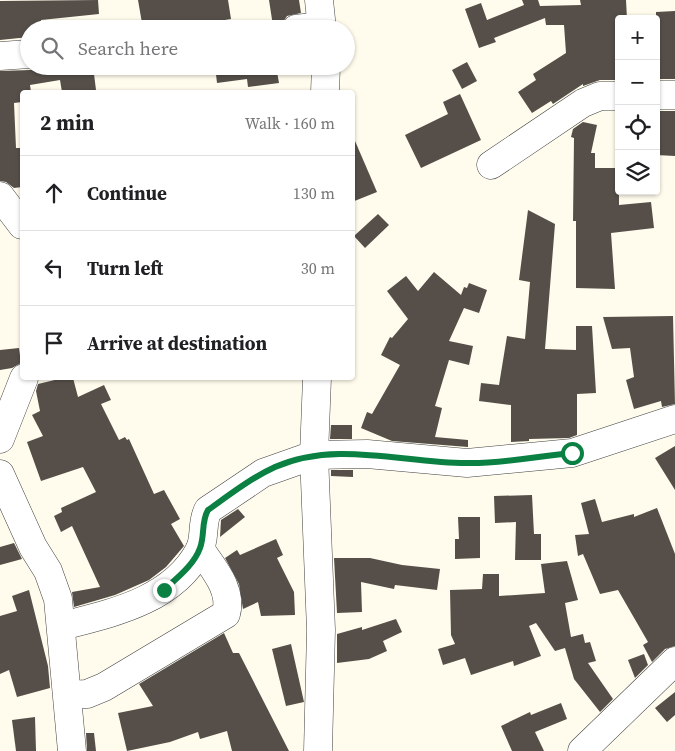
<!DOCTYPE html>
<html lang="en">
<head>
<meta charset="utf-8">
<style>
  :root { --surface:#fff; --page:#f2f2f2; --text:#202124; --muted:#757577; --line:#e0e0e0 }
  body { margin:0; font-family:"Source Serif 4",serif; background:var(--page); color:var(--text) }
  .controls { position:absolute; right:15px; top:15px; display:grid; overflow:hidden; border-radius:5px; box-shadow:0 1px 4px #0004 }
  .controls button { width:45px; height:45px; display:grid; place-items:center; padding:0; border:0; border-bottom:1px solid var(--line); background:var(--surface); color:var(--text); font:25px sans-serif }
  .stop { position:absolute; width:15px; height:15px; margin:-11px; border:4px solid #0b8043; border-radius:50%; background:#fff }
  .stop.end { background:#0b8043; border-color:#fff; box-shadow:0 1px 5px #0008 }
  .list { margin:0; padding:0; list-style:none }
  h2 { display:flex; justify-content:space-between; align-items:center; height:65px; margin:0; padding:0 20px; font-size:21px }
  h2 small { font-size:16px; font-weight:400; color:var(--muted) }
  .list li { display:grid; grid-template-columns:32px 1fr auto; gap:15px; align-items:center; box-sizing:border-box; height:75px; padding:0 20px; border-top:1px solid var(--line) }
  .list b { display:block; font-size:19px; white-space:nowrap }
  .list em { font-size:16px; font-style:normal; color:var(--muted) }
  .icon { flex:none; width:28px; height:28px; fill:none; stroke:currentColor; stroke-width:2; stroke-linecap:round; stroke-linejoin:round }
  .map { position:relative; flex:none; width:675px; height:751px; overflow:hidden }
  .search { position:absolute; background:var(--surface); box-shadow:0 1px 4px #0004; left:20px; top:20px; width:335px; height:55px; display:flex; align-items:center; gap:12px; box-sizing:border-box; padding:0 18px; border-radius:28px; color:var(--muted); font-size:19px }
  .panel { position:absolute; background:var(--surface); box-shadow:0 1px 4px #0004; left:20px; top:90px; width:335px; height:290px; border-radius:5px }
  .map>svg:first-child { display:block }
  .building { fill:#564f49 }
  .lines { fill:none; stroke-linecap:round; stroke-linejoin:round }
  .minor-casing { stroke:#404040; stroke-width:29 }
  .minor { stroke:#fff; stroke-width:28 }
  .route { stroke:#0b8043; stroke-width:6 }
</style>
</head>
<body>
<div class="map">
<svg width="675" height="751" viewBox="0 0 675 751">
  <rect width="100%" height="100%" fill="#fffced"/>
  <g class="building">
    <path d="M98,0l1,14 -58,6v9h-12v8l-29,3v-39z"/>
    <path d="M138,0h90l3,19 -44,7 1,3h-45z"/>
    <path d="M269,0h30l2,13 -14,3 -6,9 -8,1z"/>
    <path d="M522,0h16l2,6 41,-1 -1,-5h46l1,19h-8v61h-19l-17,6v-2l-30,20 -2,-3 -19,12 -14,-21 18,-12 -3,-6 33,-21 -2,-28h-18l-1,-7 -51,20 2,4 -17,6 -14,-39 16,-6 6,17 37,-15z"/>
    <path d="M675,11v68h-19v-67z"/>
    <path d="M467,62l10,19 -15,8 -10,-19z"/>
    <path d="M38,66h55l3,24 -34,2 -2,-12 -30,5 1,7h-9v10l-8,1 2,45h6v39l-8,1 -8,-6 -6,-1v-110l30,-1z"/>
    <path d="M215,66h61l3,17 -31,4 -1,-8 -30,4z"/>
    <path d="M460,94l21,46 -60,28 -16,-33 43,-21 -5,-12z"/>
    <path d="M656,111h19v45l-19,-1z"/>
    <path d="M583,122l14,3 -6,28h4v15h24v37l32,-3 3,26 -43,5 4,56 -39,-1v-67h-3l1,-83 -3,-1 2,-8z"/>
    <path d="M352,134l25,58 -25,10z"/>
    <path d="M528,210l27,14 -10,125 31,1v-24h16l4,67 -19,1v41l-8,3 -40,1v2l-18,1v-37l-32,-4 2,-18 18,2 8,-49 18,3 5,-57 -11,-2z"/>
    <path d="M378,214l11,11 -24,23 -11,-12z"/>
    <path d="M434,272l27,23 3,-8 3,1 2,-5 18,7 -8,23 -15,-5 -15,33 24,5 -4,19 -20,-5 -14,46 7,2 -7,29 33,3v7l-76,-6 -31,-13 6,-16 5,2 28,-49 -19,-10 9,-18 2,1 16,-19 -21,-28 19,-15 12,15z"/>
    <path d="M673,316l2,88 -13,3 -1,-6 -27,8 -8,-29 8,-3 -4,-29 -18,1 -9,-32z"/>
    <path d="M19,348l2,15 -9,5 -12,2v-20z"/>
    <path d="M63,378h10l5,19 26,-12 7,15 -10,4 18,36 6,-3 2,3 2,-1 25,55 10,-4 16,29 -9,5 13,22 -18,21 -17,13 -34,15 -41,12 -2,-15 28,-5 -28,-61 -11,6 -7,-16 8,-4 -1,-4 35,-16 -13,-25 -42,14 -14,-39 16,-6 -11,-21 8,-4 -4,-20 2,-7z"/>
    <path d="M331,425h21v14h-22z"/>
    <path d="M675,446v44l-20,-32z"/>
    <path d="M331,470h22v7l-22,-1z"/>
    <path d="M532,495l2,39h7v26h-26l1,-38 -21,1 -1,-27z"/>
    <path d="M595,499l7,23 32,-8v3l23,-9 18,46v92l-10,3 -13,13 -9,-17 5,-3 -30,-52 -18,4 -17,-40 -5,2 -3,-21 14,-1 -8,-31z"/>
    <path d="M238,509l7,8 -25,20 1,-17z"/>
    <path d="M458,517h22v41l-25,1v-20h4z"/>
    <path d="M276,539l7,16 -6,3 17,34 1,23 -34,1 -3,-14 -15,7 -4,-25 -14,-26 12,-8 3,5z"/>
    <path d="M14,543l8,16 -22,6v-18z"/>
    <path d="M334,558h36l32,7 38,4 -3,21 -42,-5 -1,4 -33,-7 1,30 -25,1z"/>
    <path d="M567,561l11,39 -13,3 6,34 12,-3 2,9 5,-1 6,19 -8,2 25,36 -13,13 -26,-33 -9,-31 -10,3 -19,-28 -7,3 12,30 -27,10 -1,-5 -42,14 -6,-17 -22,7 -5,-16 17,-5 -4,-9 -1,-45 32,-1 1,-15h16v22l46,-3 -4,-29z"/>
    <path d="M29,590l19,76 2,22 -33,9 -8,-27 -9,4v-58l17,-5 -5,-15z"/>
    <path d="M396,619l6,13 -19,9 4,10 -18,8 -32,4v-29l25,-7v3z"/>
    <path d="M224,633l9,20h6l50,98h-57l-5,-20 -27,8 -2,-7 -28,10 -43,9 -9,-38 35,-7 -14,-22z"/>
    <path d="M291,644l13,58 -18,4 -14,-57z"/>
    <path d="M644,654l4,11 -13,13 -7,-18z"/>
    <path d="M675,692v23l-8,7 -12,-14z"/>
    <path d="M561,703l6,16 -32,13 9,19h-32l-11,-25 29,-14 1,3z"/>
    <path d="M35,717l1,34h-20l-4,-31z"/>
    <path d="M86,733h8l2,18h-9z"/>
  </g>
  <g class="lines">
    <g class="minor-casing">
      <g id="minor">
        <path d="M319,0l3,29"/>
        <path d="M296,29l25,-3"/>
        <path d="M0,56l29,-2"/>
        <path d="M325,92l1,-26"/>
        <path d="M656,95h19"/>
        <path d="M491,165l92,-62 17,-7h19"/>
        <path d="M0,196l22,29"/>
        <path d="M317,378l-3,77 7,175 -3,121"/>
        <path d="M0,439l24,-61"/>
        <path d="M0,474l33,73 15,24 10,28 14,152"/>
        <path d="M62,626c50,-13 110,-25 137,-75 7,-13 2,-28 9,-41l55,-37 51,-18 53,-1 100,9 105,-10 103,-34"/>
        <path d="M68,695l19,-1 17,-7 122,-73c7,-24 -13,-46 -26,-65"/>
        <path d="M582,751l93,-90"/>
      </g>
    </g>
    <use href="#minor" class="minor"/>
  </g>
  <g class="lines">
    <path class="route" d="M164,590c13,-12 30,-25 36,-42 5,-13 1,-26 8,-38 21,-15 43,-32 67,-43 61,-27 128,-4 191,-4 35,1 71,-7 106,-10"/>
  </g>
</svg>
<div class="controls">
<button>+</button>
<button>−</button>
<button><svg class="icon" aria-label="locate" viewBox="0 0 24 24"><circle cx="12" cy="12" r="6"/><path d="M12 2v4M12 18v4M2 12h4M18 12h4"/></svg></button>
<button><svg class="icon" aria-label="layers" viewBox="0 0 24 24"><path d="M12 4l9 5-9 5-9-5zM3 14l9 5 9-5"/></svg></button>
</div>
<div class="stop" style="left:572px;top:453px"></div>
<div class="stop end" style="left:164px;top:590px"></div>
<div class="search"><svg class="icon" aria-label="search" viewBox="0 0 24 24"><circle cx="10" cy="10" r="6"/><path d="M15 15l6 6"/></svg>Search here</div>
<section class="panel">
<h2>2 min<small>Walk · 160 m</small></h2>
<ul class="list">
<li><svg class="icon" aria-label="ahead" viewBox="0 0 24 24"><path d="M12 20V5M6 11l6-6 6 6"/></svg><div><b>Continue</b></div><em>130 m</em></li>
<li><svg class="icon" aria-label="left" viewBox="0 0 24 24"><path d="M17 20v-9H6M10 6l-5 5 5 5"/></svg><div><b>Turn left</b></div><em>30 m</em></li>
<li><svg class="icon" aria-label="arrive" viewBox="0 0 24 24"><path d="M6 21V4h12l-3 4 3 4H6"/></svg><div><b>Arrive at destination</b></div></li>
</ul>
</section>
</div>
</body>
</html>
